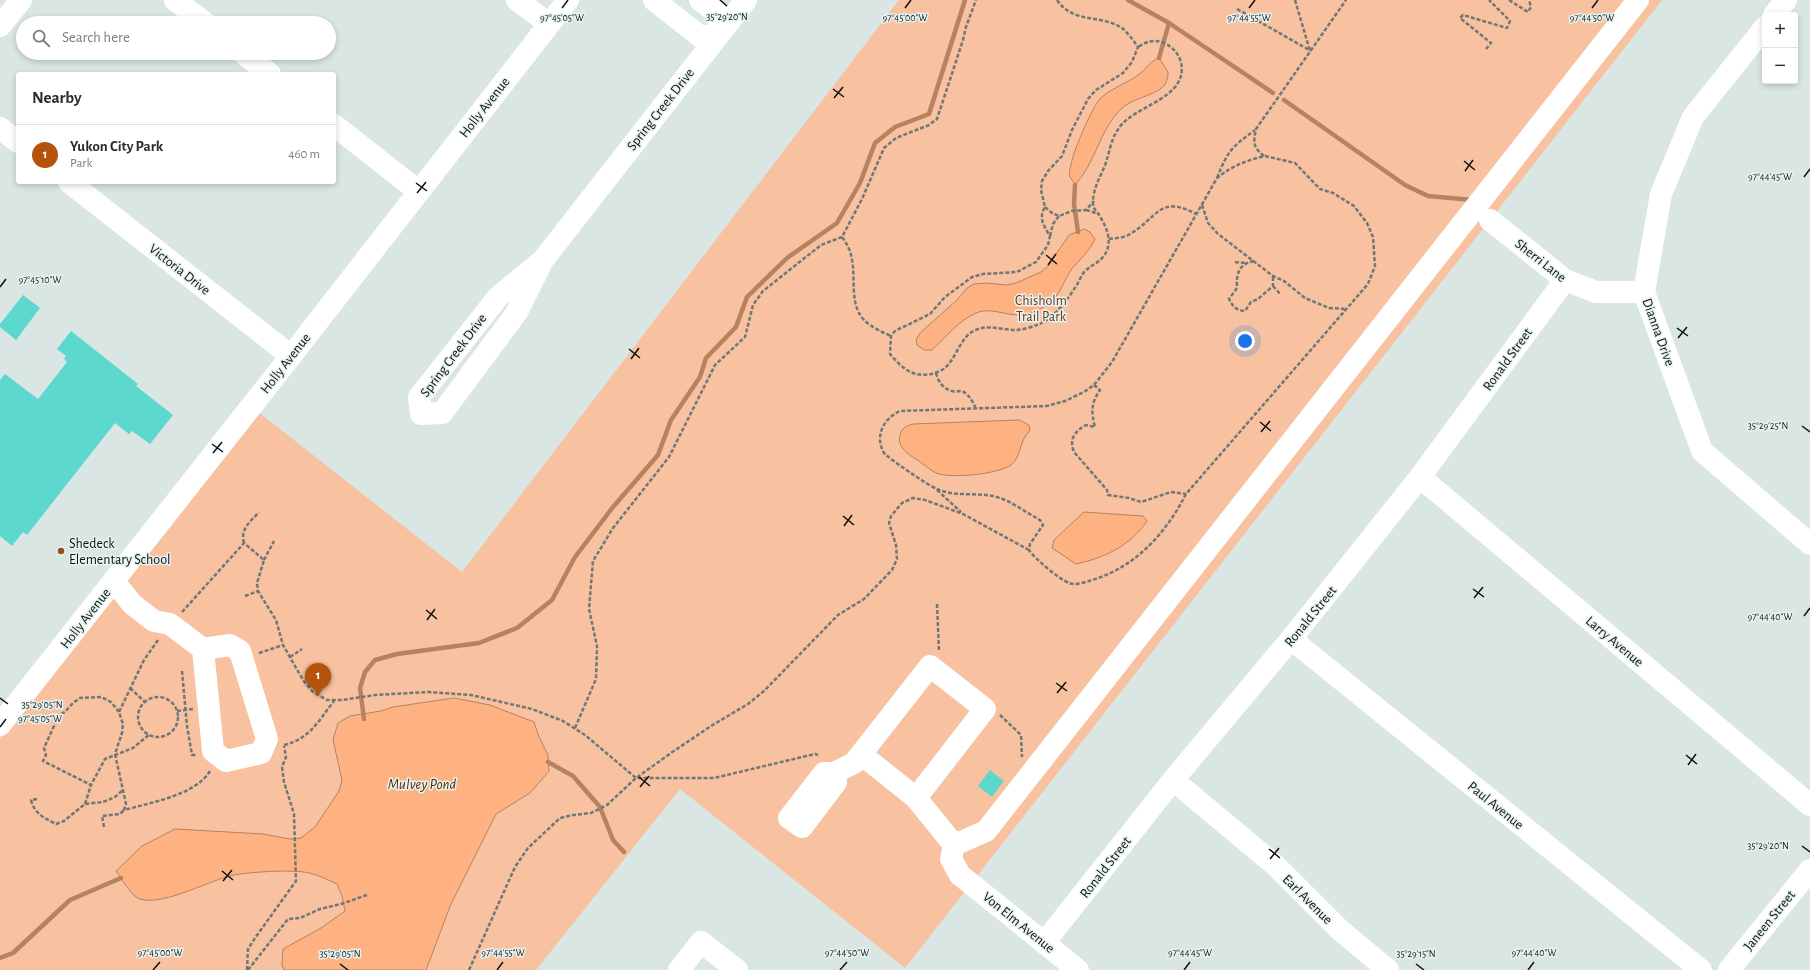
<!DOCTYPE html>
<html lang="en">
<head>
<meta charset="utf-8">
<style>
  :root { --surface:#fff; --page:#f7f7f7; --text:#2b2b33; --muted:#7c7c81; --line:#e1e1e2; --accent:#b45309 }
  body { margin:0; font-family:"Alegreya Sans",sans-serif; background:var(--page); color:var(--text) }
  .controls { position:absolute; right:12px; top:12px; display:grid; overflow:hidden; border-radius:4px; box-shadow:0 2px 6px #0003 }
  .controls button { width:36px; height:36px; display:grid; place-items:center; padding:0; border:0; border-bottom:1px solid var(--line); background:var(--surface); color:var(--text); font:20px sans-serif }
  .you { position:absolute; left:1245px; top:341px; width:14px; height:14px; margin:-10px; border:3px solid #fff; border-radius:50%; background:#1a73e8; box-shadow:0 0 0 6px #1a73e833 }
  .badge { display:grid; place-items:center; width:26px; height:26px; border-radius:50%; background:var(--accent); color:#fff; font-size:13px; font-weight:700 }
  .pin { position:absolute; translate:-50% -33px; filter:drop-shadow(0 1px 2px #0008) }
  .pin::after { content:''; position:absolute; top:21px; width:14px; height:12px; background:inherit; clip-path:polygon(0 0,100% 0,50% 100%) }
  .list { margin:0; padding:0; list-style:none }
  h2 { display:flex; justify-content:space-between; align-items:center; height:52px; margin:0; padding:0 16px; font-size:17px }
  h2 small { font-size:13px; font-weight:400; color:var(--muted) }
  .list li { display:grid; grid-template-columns:26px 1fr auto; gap:12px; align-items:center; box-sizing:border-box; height:60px; padding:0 16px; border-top:1px solid var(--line) }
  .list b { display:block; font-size:15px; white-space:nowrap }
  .list p { margin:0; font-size:13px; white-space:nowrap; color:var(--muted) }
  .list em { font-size:13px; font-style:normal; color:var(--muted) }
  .icon { flex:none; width:22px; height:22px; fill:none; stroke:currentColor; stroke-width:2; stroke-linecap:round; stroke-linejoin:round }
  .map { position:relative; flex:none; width:1810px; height:970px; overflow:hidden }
  .search { position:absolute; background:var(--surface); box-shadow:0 2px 6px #0003; left:16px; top:16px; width:320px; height:44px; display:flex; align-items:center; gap:10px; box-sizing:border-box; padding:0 14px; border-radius:22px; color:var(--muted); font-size:15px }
  .panel { position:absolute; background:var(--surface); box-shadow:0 2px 6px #0003; left:16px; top:72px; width:320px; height:112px; border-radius:4px }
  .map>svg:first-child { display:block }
  .green { fill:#f8c19f }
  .water { fill:#ffb281; stroke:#b78260 }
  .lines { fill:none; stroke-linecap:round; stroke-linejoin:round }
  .stream { stroke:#b78260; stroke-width:4.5 }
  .building { fill:#5dd8ce }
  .path { stroke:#707877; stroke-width:2.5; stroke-dasharray:4 2; stroke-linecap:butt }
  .minor { stroke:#fff; stroke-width:22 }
  .ticks { fill:none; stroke:#0e1212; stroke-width:1.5 }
  .poi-dot { fill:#93501f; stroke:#e6f3f1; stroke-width:1.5 }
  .labels { text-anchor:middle; stroke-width:3; stroke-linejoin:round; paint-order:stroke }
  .street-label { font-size:14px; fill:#0e1212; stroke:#e6f3f1 }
  .park-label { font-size:14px; fill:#6a3a15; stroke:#e6f3f1 }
  .poi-label { font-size:14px; fill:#0e1212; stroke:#e6f3f1; text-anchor:start }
  .water-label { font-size:15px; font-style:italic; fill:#592a02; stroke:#e6f3f1 }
  .ticks-label { font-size:10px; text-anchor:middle; fill:#0e1212; stroke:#e6f3f1; stroke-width:3; stroke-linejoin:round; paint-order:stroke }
</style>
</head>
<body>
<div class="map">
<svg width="1810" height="970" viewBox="0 0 1810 970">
  <rect width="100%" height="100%" fill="#d9e6e4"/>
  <path class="green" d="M899,0h763l-757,968 -225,-179 -144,181h-536v-231l257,-328 205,161z"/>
  <g class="water">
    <path d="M1159,58l9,14c0,5 -1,10 -4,14 -10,10 -32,12 -43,23 -22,21 -25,54 -46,76 -1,-3 -4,-6 -5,-8 -4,-12 21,-67 29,-77 10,-11 27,-16 39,-25 8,-5 12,-14 21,-17z"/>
    <path d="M1084,229l6,3 5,7c-5,12 -16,21 -24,31 -6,9 -10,21 -17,29 -8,8 -24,17 -36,16 -13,0 -29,-8 -42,-2 -18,8 -30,24 -44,37h-8l-7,-5 -1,-5 4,-7 37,-33 10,-12 7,-4 12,-1 21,2 9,-2 25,-11 7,-6 21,-31z"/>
    <path d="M1019,420l10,5 1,5c-3,4 -7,9 -8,13 -3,9 -4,16 -11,22 -12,9 -61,14 -75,8 -4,-2 -9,-6 -13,-9 -9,-7 -27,-14 -23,-29 2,-7 6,-9 13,-11z"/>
    <path d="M1084,512l59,4 4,5c-17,25 -43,37 -71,43l-24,-16 2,-8z"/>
    <path d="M454,698l36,7 44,17 5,15 9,18 1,16 -19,22 -34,21 -45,90 -25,66h-142l-2,-5 1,-16 38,-21 24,-17 -3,-15 -5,-12c-9,-4 -18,-9 -28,-11 -14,-4 -65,-1 -79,3 -22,5 -75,34 -94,21 -6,-4 -15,-19 -20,-26l26,-25 33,-17 88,5 27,5 11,-1 14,-11 24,-36 3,-11 -9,-40 5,-17 12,-7 31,-5 12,-4z"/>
  </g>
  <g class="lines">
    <g class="stream">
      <path d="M1128,0l41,23 104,70"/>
      <path d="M1159,58l10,-35"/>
      <path d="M1284,100l121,85 23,11 45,4"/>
      <path d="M1075,185l-1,19 4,28"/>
      <path d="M364,719l-4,-31 5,-16 10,-12 22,-6 82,-11 38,-15 35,-28 23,-43 38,-50 45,-52 13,-35 29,-43 6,-19 30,-31 11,-30 40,-39 50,-35 23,-40 15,-40 20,-16 34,-13 36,-114"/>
      <path d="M548,762l25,14 27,31 13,33 11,12"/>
      <path d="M0,958l13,-5 57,-53 51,-22"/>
    </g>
  </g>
  <g class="building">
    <path d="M23,295l17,13 -24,32 -16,-13v-3z"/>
    <path d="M71,331l67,53 -2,2 37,29 -23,29 -18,-13 -3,3 -14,-11 -88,112 -4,-3 -11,14 -12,-10v-156l5,-6 33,25 29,-37 -3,-3 2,-3 -9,-7z"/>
    <path d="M990,770l14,11 -12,16 -14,-11z"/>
  </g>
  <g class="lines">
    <g class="path">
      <path d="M1057,0c16,24 44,14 65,28 6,5 11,12 16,19l-6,15 -9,11 -27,17 -8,9 -16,31 -10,26 -14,15 -6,10 -1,9 4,17c-7,11 -1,19 5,29l-2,9 -12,17 -19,10 -34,2 -11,3 -27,20 -15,17 -35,17 -4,5 -1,18c11,13 22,24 41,20 4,-1 10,-3 14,-6 10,-9 14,-25 24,-34 15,-12 31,-4 47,-4 6,0 15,-3 21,-5 18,-7 31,-26 41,-42 2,-4 4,-8 6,-11 6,-6 14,-9 19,-15 11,-13 4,-30 -4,-42 -1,-2 -4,-5 -5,-7 -3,-7 1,-20 4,-27 3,-7 7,-14 9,-22 3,-10 5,-22 12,-31 15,-23 70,-29 62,-66 -3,-9 -8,-15 -17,-19 -10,-4 -17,-2 -26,4"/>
      <path d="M1295,0l15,51"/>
      <path d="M1509,0l19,12 3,-5 -2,-7"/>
      <path d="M1237,9l74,42"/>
      <path d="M1486,49l5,-6 -31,-25 3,-3 44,13 3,-7 -21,-21"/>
      <path d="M1264,156c-11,-9 -11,-13 -8,-27l90,-129"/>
      <path d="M1265,156l30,7 25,26 13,4 21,13 13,17 6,14 2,29 -7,18 -182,210c-20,39 -50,73 -94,86 -7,2 -16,6 -23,3 -10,-4 -34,-24 -40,-33l1,-6 13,-19 -3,-5c-13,-7 -26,-17 -40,-22 -20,-7 -43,0 -63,-9 -8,-3 -49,-31 -53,-36 -10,-17 0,-35 16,-42l147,-5 18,-5 19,-9 10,-7 18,-23 105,-184c15,-12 30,-18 48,-22z"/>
      <path d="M1217,178c11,-28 15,-31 38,-48"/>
      <path d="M1202,205l6,18 10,11 55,42 11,5 21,17 24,10 16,1"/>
      <path d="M1045,207l7,6 7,3 13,-5 14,-1 8,-9"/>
      <path d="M1086,210l13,4"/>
      <path d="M1050,236l3,-12 6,-8"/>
      <path d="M842,237c5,7 9,14 10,23 4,19 -3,44 12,60 7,7 18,12 27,16"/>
      <path d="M1109,239c7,-1 15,-1 21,-5 28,-16 29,-40 66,-20"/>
      <path d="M1254,261c-15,3 -18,12 -17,27l-8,11c4,8 7,11 16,12l6,-9 7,-3 15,-13v-10"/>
      <path d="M1235,262l10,1"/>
      <path d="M1273,286l8,9"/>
      <path d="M936,373c2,8 7,16 16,18 3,1 7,0 10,0 7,3 11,11 14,18"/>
      <path d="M1094,385l6,5c-9,13 -9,22 -5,37l-9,-2c-12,7 -17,14 -12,27l33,38 1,5 21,3 12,4 30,-10 15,2"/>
      <path d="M937,490l24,22"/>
      <path d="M244,543c-4,-14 6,-21 15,-31"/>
      <path d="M264,560l10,-19"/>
      <path d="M245,596l13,-5"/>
      <path d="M937,604l2,47"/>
      <path d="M182,612l62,-69 20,17 -7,23 1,8 18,29 7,25 20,35 10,12 14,8h15l33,-5 53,-3 43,3 61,14 31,12 22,14 51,43h78l101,-24 3,1"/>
      <path d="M158,640l-14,20 -25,52 4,12 -1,9 -7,21 11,50 -2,6c25,-7 72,-15 86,-39"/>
      <path d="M259,653l24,-8"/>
      <path d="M290,657l12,-8"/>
      <path d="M182,671l5,55 5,29h5"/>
      <path d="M130,688l15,14"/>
      <circle cx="158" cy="717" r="20"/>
      <path d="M177,711l16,-2"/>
      <path d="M119,712l-8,-10 -10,-5 -21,1 -7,5 -8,9 -6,3 -15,33 2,7 -3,6 48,24 14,-26 28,-11 17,-14"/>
      <path d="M1000,715l21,20 1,22"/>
      <path d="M575,728l21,-49 1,-33 -8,-37 4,-48 20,-33 56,-71 46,-92 30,-28 8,-32 10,-14 58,-46 21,-8 20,-38 22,-51 12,-10 33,-13 8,-6 26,-79 3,-13 10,-27"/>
      <path d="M284,745c26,-6 35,-25 50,-44"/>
      <path d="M37,799l-6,1c3,13 13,18 25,24l8,-3 21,-17 18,-2 12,-5 8,-7"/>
      <path d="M85,804l6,-19"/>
      <path d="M104,827l-2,-11 18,-2 4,-4"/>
      <path d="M247,970l1,-21 7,-11 41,-57 -2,-67 -10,-32 -2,-15 4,-10 -2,-11"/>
      <path d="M248,970l40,-51 12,-1 20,-9 21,-5 26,-9"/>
      <path d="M469,970l46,-103 13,-19 32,-30 13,-3 18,-2 16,-8 29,-27 35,-25 40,-27 37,-22 16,-13 74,-76 26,-16 28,-29 5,-11 -1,-14 -7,-22 2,-7 11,-13 11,-5 12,2 38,14 66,36"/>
    </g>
    <g class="minor">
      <path d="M175,0l30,23"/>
      <path d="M517,0l32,24"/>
      <path d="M654,0l47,37 18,-3 -1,-20 -18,-14"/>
      <path d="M1774,15l12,-15"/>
      <path d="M0,26l21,-26"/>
      <path d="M1765,27l-72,90 -32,77 -17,98 58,159 108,93"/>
      <path d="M243,53l27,21"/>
      <path d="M334,125l84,66"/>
      <path d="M0,128l18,14"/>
      <path d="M69,182l222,174"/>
      <path d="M1490,220l75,60 31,12h48"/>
      <path d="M543,260l-45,37 -79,100 2,17 21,-1 75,-101 26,-52 203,-260"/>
      <path d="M1420,477l390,328"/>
      <path d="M114,581l18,23 22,17 16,3 33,25 27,-4 10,6 27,88 -6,14 -35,8 -13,-10 -10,-102"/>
      <path d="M1291,639l410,331"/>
      <path d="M0,725l291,-369 277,-356"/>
      <path d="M862,755l54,43 38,47"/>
      <path d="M834,773l2,9 -34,45 -13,-9 35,-45h10l20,-10 76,-97 55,43 -69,89"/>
      <path d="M1173,780l102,85 65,65 48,40"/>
      <path d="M1044,943l129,-163 118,-141 129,-162 145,-197"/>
      <path d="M679,970l22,-28 36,28"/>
      <path d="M1078,970l-118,-95 -9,-16 3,-14 32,-14 652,-831"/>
      <path d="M1729,970l81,-100"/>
    </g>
  </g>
  <path class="ticks" d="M720,0l7,6M562,8l6,-8M905,8l6,-8M1249,8l6,-8M1592,8l6,-8M833,89l11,8M834,98l9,-11M1464,161l11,9M1465,171l8,-11M1804,177l6,-8M416,183l11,8M417,193l9,-11M1046,255l11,9M1048,265l8,-11M0,287l6,-8M1677,328l11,8M1678,338l9,-11M629,349l11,9M631,359l8,-11M1260,422l11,9M1802,426l8,6M1261,432l9,-11M212,444l11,8M213,453l9,-11M843,516l11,9M844,526l8,-11M1473,589l11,8M1474,598l9,-11M426,610l11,9M1804,616l6,-8M427,620l8,-11M1056,683l11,8M1057,693l9,-11M0,698l8,6M0,727l6,-8M1686,755l11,9M1688,765l8,-11M639,777l11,9M640,787l9,-11M1802,846l8,6M1269,849l11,9M1270,859l9,-11M222,871l11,9M223,881l9,-11M340,964l8,6M1416,964l8,6M153,970l7,-8M497,970l6,-8M840,970l7,-8M1184,970l6,-8M1528,970l6,-8"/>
  <circle class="poi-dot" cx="61" cy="551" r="4"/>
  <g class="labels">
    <g class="street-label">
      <text transform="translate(484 107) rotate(-52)" y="5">Holly Avenue</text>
      <text transform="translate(660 109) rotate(-52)" y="5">Spring Creek Drive</text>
      <text transform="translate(1541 260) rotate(38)" y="5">Sherri Lane</text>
      <text transform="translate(180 269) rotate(38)" y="5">Victoria Drive</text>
      <text transform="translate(1659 332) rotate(70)" y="5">Dianna Drive</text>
      <text transform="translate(453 355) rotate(-53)" y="5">Spring Creek Drive</text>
      <text transform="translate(1507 359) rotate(-54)" y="5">Ronald Street</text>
      <text transform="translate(285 363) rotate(-52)" y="5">Holly Avenue</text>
      <text transform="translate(1310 616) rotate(-51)" y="5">Ronald Street</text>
      <text transform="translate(85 618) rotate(-52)" y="5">Holly Avenue</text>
      <text transform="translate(1615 641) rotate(40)" y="5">Larry Avenue</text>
      <text transform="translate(1496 805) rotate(39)" y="5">Paul Avenue</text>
      <text transform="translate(1105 867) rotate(-52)" y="5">Ronald Street</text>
      <text transform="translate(1308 899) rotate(45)" y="5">Earl Avenue</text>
      <text transform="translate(1769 920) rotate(-51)" y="5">Janeen Street</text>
      <text transform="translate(1019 922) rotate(39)" y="5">Von Elm Avenue</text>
    </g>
    <g class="park-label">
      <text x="1041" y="305">Chisholm<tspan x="1041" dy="16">Trail Park</tspan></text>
    </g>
    <g class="poi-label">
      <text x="69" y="548">Shedeck<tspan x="69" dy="16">Elementary School</tspan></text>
    </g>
    <g class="water-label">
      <text x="422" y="789">Mulvey Pond</text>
    </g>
  </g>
  <g class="ticks-label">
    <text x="727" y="20">35°29'20"N</text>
    <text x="562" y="21">97°45'05"W</text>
    <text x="905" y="21">97°45'00"W</text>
    <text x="1249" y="21">97°44'55"W</text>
    <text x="1592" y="21">97°44'50"W</text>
    <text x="1770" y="180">97°44'45"W</text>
    <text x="40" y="283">97°45'10"W</text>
    <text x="1768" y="429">35°29'25"N</text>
    <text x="1770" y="620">97°44'40"W</text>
    <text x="42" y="708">35°29'05"N</text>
    <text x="40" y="722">97°45'05"W</text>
    <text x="1768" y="849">35°29'20"N</text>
    <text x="160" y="956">97°45'00"W</text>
    <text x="503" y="956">97°44'55"W</text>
    <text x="847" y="956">97°44'50"W</text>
    <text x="1190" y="956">97°44'45"W</text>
    <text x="1534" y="956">97°44'40"W</text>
    <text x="340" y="957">35°29'05"N</text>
    <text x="1416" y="957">35°29'15"N</text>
  </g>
</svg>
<div class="controls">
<button>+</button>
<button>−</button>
</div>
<div class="you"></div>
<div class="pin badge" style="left:318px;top:696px">1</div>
<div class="search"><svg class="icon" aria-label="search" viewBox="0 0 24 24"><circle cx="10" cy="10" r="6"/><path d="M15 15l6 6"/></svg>Search here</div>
<section class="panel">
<h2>Nearby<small></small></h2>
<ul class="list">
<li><span class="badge">1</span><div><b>Yukon City Park</b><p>Park</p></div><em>460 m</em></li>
</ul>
</section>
</div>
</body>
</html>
